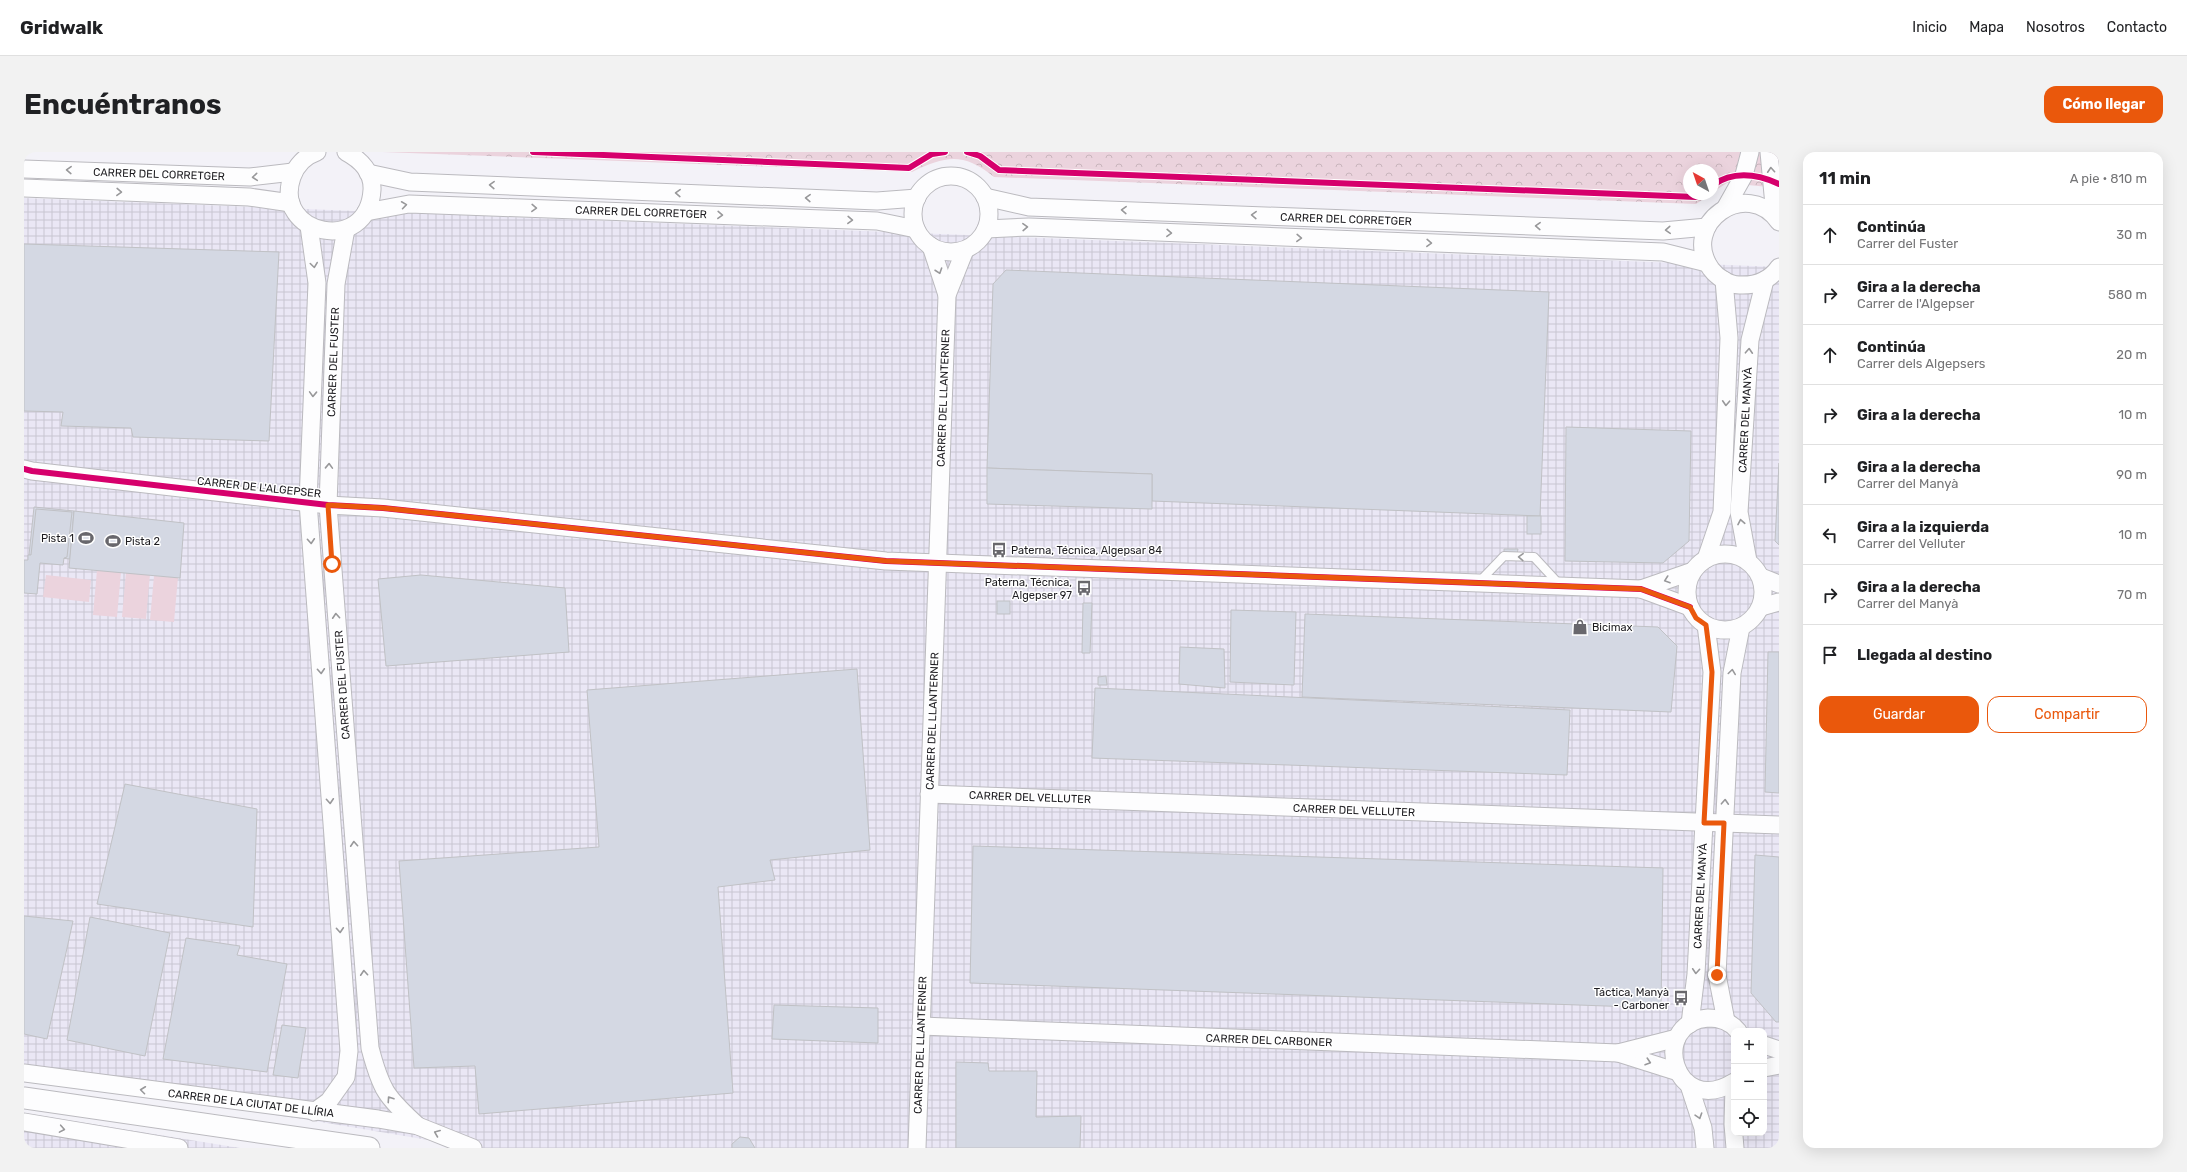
<!DOCTYPE html>
<html lang="es">
<head>
<meta charset="utf-8">
<style>
  :root { --surface:#fff; --page:#f2f2f2; --text:#202124; --muted:#757577; --line:#e0e0e0; --accent:#ea580c }
  body { margin:0; font-family:Rubik,sans-serif; background:var(--page); color:var(--text) }
  .controls { position:absolute; right:12px; bottom:12px; display:grid; overflow:hidden; border-radius:8px; box-shadow:0 4px 16px #0002 }
  .controls button { width:36px; height:36px; display:grid; place-items:center; padding:0; border:0; border-bottom:1px solid var(--line); background:var(--surface); color:var(--text); font:20px sans-serif }
  .compass { position:absolute; left:1659px; top:12px; width:36px; height:36px; border-radius:50%; background:var(--surface); box-shadow:0 4px 16px #0002; rotate:320deg }
  .stop { position:absolute; width:12px; height:12px; margin:-9px; border:3px solid #ea580c; border-radius:50%; background:#fff }
  .stop.end { background:#ea580c; border-color:#fff; box-shadow:0 1px 4px #0008 }
  .list { margin:0; padding:0; list-style:none }
  h2 { display:flex; justify-content:space-between; align-items:center; height:52px; margin:0; padding:0 16px; font-size:17px }
  h2 small { font-size:13px; font-weight:400; color:var(--muted) }
  .list li { display:grid; grid-template-columns:26px 1fr auto; gap:12px; align-items:center; box-sizing:border-box; height:60px; padding:0 16px; border-top:1px solid var(--line) }
  .list b { display:block; font-size:15px; white-space:nowrap }
  .list p { margin:0; font-size:13px; white-space:nowrap; color:var(--muted) }
  .list em { font-size:13px; font-style:normal; color:var(--muted) }
  .actions { display:flex; gap:8px; padding:12px 16px }
  .actions a { flex:1; padding:9px 0; border:1px solid var(--accent); border-radius:12px; text-align:center; font-size:14px; color:var(--accent) }
  .actions .main { background:var(--accent); color:#fff }
  .icon { flex:none; width:22px; height:22px; fill:none; stroke:currentColor; stroke-width:2; stroke-linecap:round; stroke-linejoin:round }
  .map { position:relative; flex:none; width:1755px; height:996px; overflow:hidden; border-radius:12px }
  header { display:flex; align-items:center; gap:24px; box-sizing:border-box; height:56px; padding:0 20px; background:var(--surface); border-bottom:1px solid var(--line) }
  header strong { font-size:19px }
  nav { display:flex; gap:22px; margin-inline-start:auto; font-size:14px }
  .intro { display:flex; align-items:center; justify-content:space-between; box-sizing:border-box; height:96px; padding:0 24px }
  h1 { margin:0; font-size:28px }
  .button { padding:10px 18px; border-radius:12px; background:var(--accent); color:#fff; font-size:14px; font-weight:700 }
  main { display:flex; gap:24px; padding:0 24px }
  aside { flex:1; background:var(--surface); border-radius:12px; box-shadow:0 4px 16px #0002 }
  .map>svg:first-child { display:block }
  .industrial { fill:url(#industrial-grid); fill-rule:evenodd }
  .grass { fill:#ebd3dd }
  .park { fill:url(#park-crowns) }
  .building { fill:#d4d8e3; stroke:#c0c1c5 }
  .lines { fill:none; stroke-linecap:round; stroke-linejoin:round }
  .service-casing { stroke:#bbbabf; stroke-width:10 }
  .minor-casing { stroke:#bbbabf; stroke-width:19 }
  .tertiary-casing { stroke:#bbbabf; stroke-width:23 }
  .service { stroke:#fdfdfe; stroke-width:8 }
  .minor { stroke:#fdfdfe; stroke-width:17 }
  .tertiary { stroke:#fdfdfe; stroke-width:21 }
  .cycleway-casing { stroke:#fff; stroke-width:8 }
  .cycleway { stroke:#d6006c; stroke-width:6 }
  .oneway { stroke:#98989a }
  .route { stroke:#ea580c; stroke-width:5 }
  .labels { text-anchor:middle; stroke-width:3; stroke-linejoin:round; paint-order:stroke }
  .street-label { font-size:11px; fill:#1d1c20; stroke:#fff }
  .poi-label { font-size:11px; fill:#1d1c20; stroke:#fff; text-anchor:end }
</style>
</head>
<body>
<header>
<strong>Gridwalk</strong>
<nav><a>Inicio</a><a>Mapa</a><a>Nosotros</a><a>Contacto</a></nav>
</header>
<div class="intro"><h1>Encuéntranos</h1><a class="button">Cómo llegar</a></div>
<main>
<div class="map">
<svg width="1755" height="996" viewBox="0 0 1755 996">
  <defs>
    <pattern id="industrial-grid" width="8" height="8" patternUnits="userSpaceOnUse"><rect width="8" height="8" fill="#eae7f5"/><path d="M0 4h8M4 0v8" fill="none" stroke="#c8c6d2"/></pattern>
    <pattern id="park-crowns" width="20" height="18" patternUnits="userSpaceOnUse"><rect width="20" height="18" fill="#ebd3dd"/><path d="M2 6a3 3 0 1 1 6 0M12 15a3 3 0 1 1 6 0" fill="none" stroke="#c9b5bd"/></pattern>
  </defs>
  <rect width="100%" height="100%" fill="#f3f2f8"/>
  <g class="industrial">
    <path d="M0,46l1755,69v881h-1328l-17,-7 -131,-22 -279,-40zM1710,879h30v102h-30z"/>
    <path d="M0,961l216,35h-216z"/>
  </g>
  <g class="grass">
    <path d="M73,418l24,2 -4,45 -24,-2z"/>
    <path d="M102,420l24,2 -4,45 -24,-2z"/>
    <path d="M22,423l45,5 -2,22 -46,-5z"/>
    <path d="M130,424l24,1 -4,45 -24,-2z"/>
  </g>
  <path class="park" d="M358,0h1397v36l-52,-5 -14,9v-22h-24v24h22l-15,10 -702,-27c-31,-25 -48,-21 -82,-5z"/>
  <g class="building">
    <path d="M0,92l255,8 -10,189 -136,-4 -2,-9 -70,-2 2,-14 -39,-1z"/>
    <path d="M982,118l543,22 -9,224 -388,-15v-27l-165,-6 6,-184z"/>
    <path d="M1542,275l125,4 -2,110 -26,22 -98,-2z"/>
    <path d="M1755,311v82l-4,-4z"/>
    <path d="M963,316l165,6v35l-165,-5z"/>
    <path d="M10,355l40,4 -4,48 -41,-4z"/>
    <path d="M12,357l36,3 -5,45 -3,1 -1,7 -23,-2 -3,31 -13,-1v-33h4v-5h3z"/>
    <path d="M50,359l110,12 -4,55 -111,-10z"/>
    <rect x="1503" y="364" width="14" height="18"/>
    <path d="M1480,397h14l-1,5 -13,-1z"/>
    <path d="M397,423l144,13 4,64 -183,14 -8,-87z"/>
    <rect x="973" y="449" width="13" height="13"/>
    <path d="M1059,451h9l-2,50h-8z"/>
    <path d="M1207,458l65,2 -2,73 -64,-3z"/>
    <path d="M1281,462l353,13 19,19 -6,66 -369,-15z"/>
    <path d="M1156,495l44,2 1,39 -46,-4z"/>
    <path d="M1744,500h11v141l-14,-1z"/>
    <path d="M833,517l13,181 -100,10 5,20 -57,7 15,206 -254,21 -4,-48 -61,2 -15,-207 200,-14 -12,-157z"/>
    <path d="M1082,524l1,9h-9v-8z"/>
    <path d="M1071,536l475,22 -3,65 -475,-17z"/>
    <path d="M101,632l132,25 -4,118 -156,-23z"/>
    <path d="M949,694l690,22 -2,140 -691,-25z"/>
    <path d="M1731,703l24,2v165h-3l-25,-29z"/>
    <path d="M0,764l49,5 -26,118 -23,-5z"/>
    <path d="M66,765l80,16 -25,123 -78,-16z"/>
    <path d="M162,786l54,8 -3,9 50,9 -20,108 -104,-13z"/>
    <path d="M750,853l104,3v35l-106,-4z"/>
    <path d="M258,873l24,3 -8,50 -25,-3z"/>
    <path d="M932,910l32,1 1,8h48l-1,46 45,-1 -1,32h-124z"/>
    <path d="M716,985l9,1 6,10h-23v-4z"/>
  </g>
  <g class="lines">
    <g class="service-casing">
      <path id="service" d="M1455,430l25,-26 30,1 25,27"/>
    </g>
    <g class="minor-casing">
      <g id="minor">
        <path d="M293,0c-12,4 -21,14 -25,25 -20,58 76,79 80,13 1,-17 -11,-30 -26,-38"/>
        <path d="M1745,0l6,64"/>
        <path d="M0,17l226,8 43,-5"/>
        <path d="M344,21l42,9 467,19 40,-3"/>
        <circle cx="927" cy="62" r="38"/>
        <path d="M0,36l225,9 42,6"/>
        <path d="M961,45l44,10 634,24 44,-4"/>
        <path d="M1702,55l18,-32 6,-23"/>
        <path d="M342,60l43,-8 468,17 39,8"/>
        <path d="M1755,70c-32,-46 -100,2 -68,47 6,8 18,16 28,16 17,1 31,-5 40,-18"/>
        <path d="M285,74l8,57 -9,219 41,549 -3,26 -17,24 -15,11"/>
        <path d="M322,77l-10,55 -8,221 42,543c11,42 16,49 48,78"/>
        <path d="M962,77l43,-2 634,25 44,11"/>
        <path d="M907,94l16,49"/>
        <path d="M0,317l8,2 296,34 55,3 503,53 755,28 49,18"/>
        <circle cx="1701" cy="440" r="38"/>
        <path d="M1682,407l16,-47 7,-174 -5,-58"/>
        <path d="M1724,409l-9,-49 11,-172 15,-60"/>
        <path d="M1737,425l18,7"/>
        <path d="M1617,437l52,-18"/>
        <path d="M1737,455l18,-5"/>
        <path d="M905,642l850,31"/>
        <path d="M1702,869l-9,-46 15,-302 9,-46"/>
        <path d="M1666,872l6,-50 16,-302 -6,-47"/>
        <path d="M897,874l697,27 60,19"/>
        <path d="M1740,893l15,5"/>
        <path d="M1594,901l59,-15"/>
        <path d="M1740,916l15,-3"/>
        <path d="M0,921l354,46 40,7 55,22"/>
        <path d="M1710,930c-60,37 -86,-59 -26,-64 11,0 23,4 30,13"/>
        <path d="M1665,933l14,43 2,20"/>
        <path d="M1710,934l-1,38 2,24"/>
        <path d="M0,970l155,26"/>
        <path d="M893,996l30,-853 18,-45"/>
      </g>
    </g>
    <g class="tertiary-casing">
      <path id="tertiary" d="M0,946l345,50"/>
    </g>
    <use href="#service" class="service"/>
    <use href="#minor" class="minor"/>
    <use href="#tertiary" class="tertiary"/>
    <g class="cycleway-casing">
      <g id="cycleway">
        <path d="M509,0l376,16 23,-14 13,-2"/>
        <path d="M943,0l13,4 19,14 697,27 5,-3"/>
        <path d="M1689,33c20,-14 44,-11 66,-1"/>
        <path d="M0,317l8,2 296,34 55,3 503,53 755,28 49,18"/>
      </g>
    </g>
    <use href="#cycleway" class="cycleway"/>
  </g>
  <defs><path id="oneway-chevron" d="M-2-3.5L2.5 0L-2 3.5" fill="none" stroke-width="1.6" stroke-linecap="round" stroke-linejoin="round"/></defs>
  <g class="oneway">
    <use href="#oneway-chevron" transform="translate(45 18) rotate(-178)"/>
    <use href="#oneway-chevron" transform="translate(1747 18) rotate(-94)"/>
    <use href="#oneway-chevron" transform="translate(231 25) rotate(175)"/>
    <use href="#oneway-chevron" transform="translate(468 33) rotate(-178)"/>
    <use href="#oneway-chevron" transform="translate(95 40) rotate(2)"/>
    <use href="#oneway-chevron" transform="translate(654 41) rotate(-178)"/>
    <use href="#oneway-chevron" transform="translate(784 46) rotate(-178)"/>
    <use href="#oneway-chevron" transform="translate(380 53) rotate(-8)"/>
    <use href="#oneway-chevron" transform="translate(510 56) rotate(2)"/>
    <use href="#oneway-chevron" transform="translate(1100 58) rotate(-178)"/>
    <use href="#oneway-chevron" transform="translate(696 63) rotate(2)"/>
    <use href="#oneway-chevron" transform="translate(1230 63) rotate(-178)"/>
    <use href="#oneway-chevron" transform="translate(826 68) rotate(2)"/>
    <use href="#oneway-chevron" transform="translate(1514 74) rotate(-178)"/>
    <use href="#oneway-chevron" transform="translate(1001 75) rotate(-2)"/>
    <use href="#oneway-chevron" transform="translate(1644 78) rotate(176)"/>
    <use href="#oneway-chevron" transform="translate(1145 81) rotate(2)"/>
    <use href="#oneway-chevron" transform="translate(1275 86) rotate(2)"/>
    <use href="#oneway-chevron" transform="translate(1405 91) rotate(2)"/>
    <use href="#oneway-chevron" transform="translate(290 113) rotate(82)"/>
    <use href="#oneway-chevron" transform="translate(915 119) rotate(71)"/>
    <use href="#oneway-chevron" transform="translate(1725 199) rotate(-87)"/>
    <use href="#oneway-chevron" transform="translate(289 242) rotate(92)"/>
    <use href="#oneway-chevron" transform="translate(1702 251) rotate(93)"/>
    <use href="#oneway-chevron" transform="translate(305 314) rotate(-88)"/>
    <use href="#oneway-chevron" transform="translate(1717 370) rotate(-101)"/>
    <use href="#oneway-chevron" transform="translate(287 389) rotate(86)"/>
    <use href="#oneway-chevron" transform="translate(1497 405) rotate(-178)"/>
    <use href="#oneway-chevron" transform="translate(1643 428) rotate(161)"/>
    <use href="#oneway-chevron" transform="translate(312 464) rotate(-94)"/>
    <use href="#oneway-chevron" transform="translate(297 519) rotate(86)"/>
    <use href="#oneway-chevron" transform="translate(1708 520) rotate(-82)"/>
    <use href="#oneway-chevron" transform="translate(306 649) rotate(86)"/>
    <use href="#oneway-chevron" transform="translate(1701 650) rotate(-87)"/>
    <use href="#oneway-chevron" transform="translate(330 692) rotate(-94)"/>
    <use href="#oneway-chevron" transform="translate(316 778) rotate(86)"/>
    <use href="#oneway-chevron" transform="translate(1672 819) rotate(94)"/>
    <use href="#oneway-chevron" transform="translate(340 821) rotate(-94)"/>
    <use href="#oneway-chevron" transform="translate(1624 910) rotate(18)"/>
    <use href="#oneway-chevron" transform="translate(119 938) rotate(-173)"/>
    <use href="#oneway-chevron" transform="translate(366 947) rotate(-124)"/>
    <use href="#oneway-chevron" transform="translate(1675 964) rotate(72)"/>
    <use href="#oneway-chevron" transform="translate(38 977) rotate(10)"/>
    <use href="#oneway-chevron" transform="translate(413 981) rotate(-158)"/>
  </g>
  <g class="lines">
    <path class="route" d="M308,412l-4,-59 55,3 503,53 755,28 49,18 6,11 10,7 6,47 -8,151h20l-7,152"/>
  </g>
  <defs>
    <g id="stadium-bare" transform="scale(1.2)"><path d="M0-5a6.5 5 0 1 0 0 10a6.5 5 0 1 0 0-10ZM-3.5-1.8h7v3.6h-7Z" fill="#68676c" stroke="#fff" stroke-width="2.5" paint-order="stroke"/></g>
    <g id="bus-bare" transform="scale(1.2)"><path d="M-5-6H5V4H4V6H2V4H-2V6H-4V4H-5ZM-3.5-4V0h7V-4ZM-3.5 1.2v1.5H-2V1.2ZM2 1.2v1.5H3.5V1.2Z" fill="#68676c" stroke="#fff" stroke-width="2.5" paint-order="stroke"/></g>
    <g id="shop-bare" transform="scale(1.2)"><path d="M-5-2.5h2.3a2.7 3.5 0 0 1 5.4 0H5L5.5 6h-11ZM-1.5-2.5h3a1.5 2.3 0 0 0-3 0Z" fill="#68676c" stroke="#fff" stroke-width="2.5" paint-order="stroke"/></g>
  </defs>
  <g fill-rule="evenodd">
    <use href="#stadium-bare" x="62" y="386"/>
    <use href="#stadium-bare" x="89" y="389"/>
    <use href="#bus-bare" x="975" y="398"/>
    <use href="#bus-bare" x="1060" y="436"/>
    <use href="#shop-bare" x="1556" y="475"/>
    <use href="#bus-bare" x="1657" y="846"/>
  </g>
  <g class="labels">
    <g class="street-label">
      <text transform="translate(135 22) rotate(2)" y="4">CARRER DEL CORRETGER</text>
      <text transform="translate(617 60) rotate(2)" y="4">CARRER DEL CORRETGER</text>
      <text transform="translate(1322 67) rotate(2)" y="4">CARRER DEL CORRETGER</text>
      <text transform="translate(309 210) rotate(-88)" y="4">CARRER DEL FUSTER</text>
      <text transform="translate(919 246) rotate(-88)" y="4">CARRER DEL LLANTERNER</text>
      <text transform="translate(1721 268) rotate(-87)" y="4">CARRER DEL MANYÀ</text>
      <text transform="translate(235 335) rotate(6)" y="4">CARRER DE L'ALGEPSER</text>
      <text transform="translate(318 533) rotate(-94)" y="4">CARRER DEL FUSTER</text>
      <text transform="translate(908 569) rotate(-88)" y="4">CARRER DEL LLANTERNER</text>
      <text transform="translate(1006 645) rotate(2)" y="4">CARRER DEL VELLUTER</text>
      <text transform="translate(1330 658) rotate(2)" y="4">CARRER DEL VELLUTER</text>
      <text transform="translate(1676 744) rotate(-87)" y="4">CARRER DEL MANYÀ</text>
      <text transform="translate(1245 888) rotate(2)" y="4">CARRER DEL CARBONER</text>
      <text transform="translate(896 893) rotate(-88)" y="4">CARRER DEL LLANTERNER</text>
      <text transform="translate(227 951) rotate(7)" y="4">CARRER DE LA CIUTAT DE LLÍRIA</text>
    </g>
    <g class="poi-label">
      <text x="50" y="390">Pista 1</text>
      <text x="101" y="393" text-anchor="start">Pista 2</text>
      <text x="987" y="402" text-anchor="start">Paterna, Técnica, Algepsar 84</text>
      <text x="1048" y="434">Paterna, Técnica,<tspan x="1048" dy="13">Algepser 97</tspan></text>
      <text x="1568" y="479" text-anchor="start">Bicimax</text>
      <text x="1645" y="844">Táctica, Manyà<tspan x="1645" dy="13">- Carboner</tspan></text>
    </g>
  </g>
</svg>
<div class="controls">
<button>+</button>
<button>−</button>
<button><svg class="icon" aria-label="locate" viewBox="0 0 24 24"><circle cx="12" cy="12" r="6"/><path d="M12 2v4M12 18v4M2 12h4M18 12h4"/></svg></button>
</div>
<svg class="compass" viewBox="-18 -18 36 36"><path d="M0-13l5 13h-10z" fill="#e53935"/><path d="M0 13l5-13h-10z" fill="#757577"/></svg>
<div class="stop" style="left:308px;top:412px"></div>
<div class="stop end" style="left:1693px;top:823px"></div>
</div>
<aside>
<h2>11 min<small>A pie · 810 m</small></h2>
<ul class="list">
<li><svg class="icon" aria-label="ahead" viewBox="0 0 24 24"><path d="M12 20V5M6 11l6-6 6 6"/></svg><div><b>Continúa</b><p>Carrer del Fuster</p></div><em>30 m</em></li>
<li><svg class="icon" aria-label="right" viewBox="0 0 24 24"><path d="M7 20v-9h11M14 6l5 5-5 5"/></svg><div><b>Gira a la derecha</b><p>Carrer de l'Algepser</p></div><em>580 m</em></li>
<li><svg class="icon" aria-label="ahead" viewBox="0 0 24 24"><path d="M12 20V5M6 11l6-6 6 6"/></svg><div><b>Continúa</b><p>Carrer dels Algepsers</p></div><em>20 m</em></li>
<li><svg class="icon" aria-label="right" viewBox="0 0 24 24"><path d="M7 20v-9h11M14 6l5 5-5 5"/></svg><div><b>Gira a la derecha</b></div><em>10 m</em></li>
<li><svg class="icon" aria-label="right" viewBox="0 0 24 24"><path d="M7 20v-9h11M14 6l5 5-5 5"/></svg><div><b>Gira a la derecha</b><p>Carrer del Manyà</p></div><em>90 m</em></li>
<li><svg class="icon" aria-label="left" viewBox="0 0 24 24"><path d="M17 20v-9H6M10 6l-5 5 5 5"/></svg><div><b>Gira a la izquierda</b><p>Carrer del Velluter</p></div><em>10 m</em></li>
<li><svg class="icon" aria-label="right" viewBox="0 0 24 24"><path d="M7 20v-9h11M14 6l5 5-5 5"/></svg><div><b>Gira a la derecha</b><p>Carrer del Manyà</p></div><em>70 m</em></li>
<li><svg class="icon" aria-label="arrive" viewBox="0 0 24 24"><path d="M6 21V4h12l-3 4 3 4H6"/></svg><div><b>Llegada al destino</b></div></li>
</ul>
<div class="actions"><a class="main">Guardar</a><a>Compartir</a></div>
</aside>
</main>
</body>
</html>
